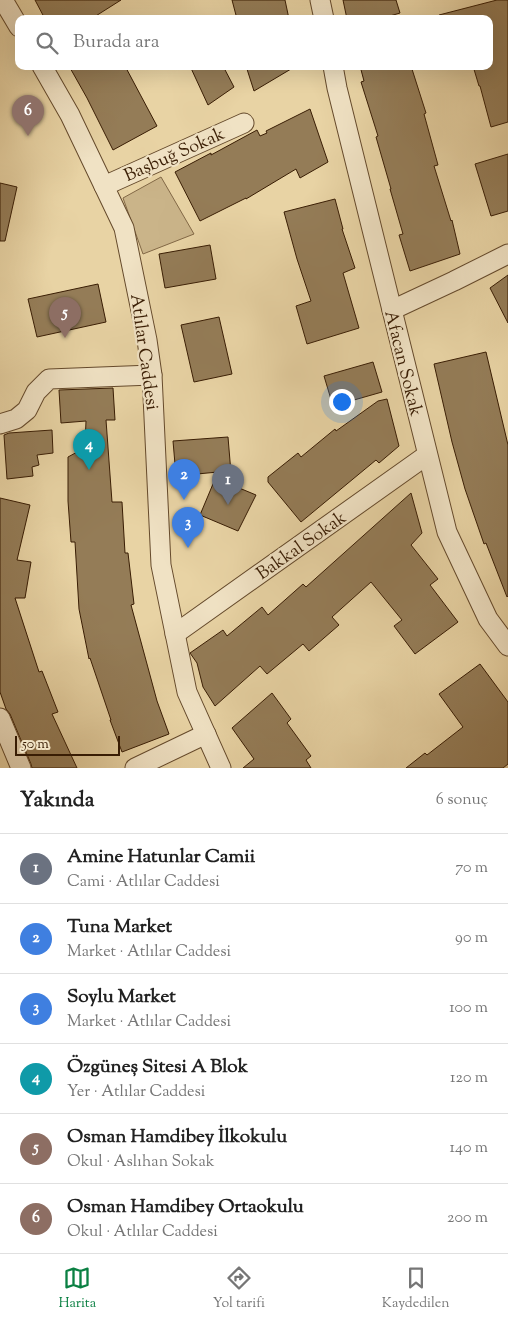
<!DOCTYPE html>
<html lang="tr">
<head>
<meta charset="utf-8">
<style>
  :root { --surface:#fff; --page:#f6f6f6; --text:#222; --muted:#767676; --line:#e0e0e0; --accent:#0b8043 }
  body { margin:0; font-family:"Sorts Mill Goudy",serif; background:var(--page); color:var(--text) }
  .scale { position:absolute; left:15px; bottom:12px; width:105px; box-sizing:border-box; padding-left:5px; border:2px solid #391d04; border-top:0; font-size:14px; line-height:18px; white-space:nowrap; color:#391d04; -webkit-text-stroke:4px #f0e2c4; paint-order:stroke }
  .you { position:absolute; left:341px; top:401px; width:18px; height:18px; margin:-12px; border:4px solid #fff; border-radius:50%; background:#1a73e8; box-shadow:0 0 0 8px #1a73e833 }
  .badge { display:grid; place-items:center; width:32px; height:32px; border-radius:50%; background:var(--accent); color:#fff; font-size:16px; font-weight:700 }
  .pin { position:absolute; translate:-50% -41px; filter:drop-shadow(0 1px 2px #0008) }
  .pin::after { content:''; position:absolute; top:26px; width:18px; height:15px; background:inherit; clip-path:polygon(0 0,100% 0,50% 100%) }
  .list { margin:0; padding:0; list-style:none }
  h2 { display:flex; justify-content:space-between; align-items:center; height:65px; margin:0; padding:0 20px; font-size:21px }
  h2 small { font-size:16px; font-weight:400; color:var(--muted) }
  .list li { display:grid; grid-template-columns:32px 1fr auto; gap:15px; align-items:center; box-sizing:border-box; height:70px; padding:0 20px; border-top:1px solid var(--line) }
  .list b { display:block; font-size:19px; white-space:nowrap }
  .list p { margin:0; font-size:16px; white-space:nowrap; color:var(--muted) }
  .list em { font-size:16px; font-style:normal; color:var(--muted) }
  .icon { flex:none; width:28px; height:28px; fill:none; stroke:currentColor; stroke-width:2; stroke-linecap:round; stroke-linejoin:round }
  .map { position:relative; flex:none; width:508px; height:768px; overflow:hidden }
  .search { position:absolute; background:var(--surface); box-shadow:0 5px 20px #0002; left:15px; right:15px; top:15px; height:55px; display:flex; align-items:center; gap:12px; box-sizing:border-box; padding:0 18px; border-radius:10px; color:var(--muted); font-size:19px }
  .sheet { height:485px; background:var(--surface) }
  nav { display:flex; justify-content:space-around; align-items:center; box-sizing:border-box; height:70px; border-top:1px solid var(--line); background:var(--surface); font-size:14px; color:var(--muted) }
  nav a { display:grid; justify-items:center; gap:2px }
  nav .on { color:var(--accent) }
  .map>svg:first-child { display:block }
  .green { fill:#cab489; stroke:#826846 }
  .building { fill:#947c57; stroke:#391d04 }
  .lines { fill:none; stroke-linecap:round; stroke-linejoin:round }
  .minor-casing { stroke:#654a2c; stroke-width:21 }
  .minor { stroke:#f0e2c4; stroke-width:19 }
  .labels { text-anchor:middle; stroke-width:4.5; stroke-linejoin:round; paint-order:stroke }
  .street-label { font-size:18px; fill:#391d04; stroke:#f0e2c4 }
</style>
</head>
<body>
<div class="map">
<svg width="508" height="768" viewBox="0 0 508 768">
  <rect width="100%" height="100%" fill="#e8d3a4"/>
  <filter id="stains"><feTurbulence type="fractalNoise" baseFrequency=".004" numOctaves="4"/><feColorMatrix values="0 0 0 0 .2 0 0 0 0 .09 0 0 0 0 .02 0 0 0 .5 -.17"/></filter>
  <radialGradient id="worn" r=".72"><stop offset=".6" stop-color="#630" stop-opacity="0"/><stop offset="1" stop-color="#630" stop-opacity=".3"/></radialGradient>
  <path class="green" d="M161,177l33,57 -51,20 -20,-56z"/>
  <g class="building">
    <path d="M35,0h86l-30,19h-46z"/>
    <path d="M232,0h53l4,19h-52z"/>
    <path d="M343,0h53l4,13 -20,6h-33z"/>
    <path d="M497,0h11v122l-17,5 -11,-41h-1l-6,-20h16v-47h-49l-1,-4z"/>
    <path d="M69,66h56l32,60 -44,24 -26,-52z"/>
    <path d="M190,66h33l11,21 -26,18z"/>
    <path d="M246,66h50l-42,25z"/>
    <path d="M360,66h51l15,47 -2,1 14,51 -4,1 17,55 1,-1 8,34 -50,17 -11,-36 4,-1 -13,-45h1l-15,-52 2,-1 -17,-54 3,-1z"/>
    <path d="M310,109l18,53 -28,16 -4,-9 -50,30v-1l-46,23 -25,-49 36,-19v2l46,-25 3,6 7,-3 -1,-2z"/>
    <path d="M508,154v57l-17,5 -16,-52z"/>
    <path d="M0,183l17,4 -12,54h-5z"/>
    <path d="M335,199l8,30h-1l13,39 -12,5 16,55 -52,16 -11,-38 15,-5 -14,-42 -13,-47z"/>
    <path d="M210,245l6,34 -51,9 -6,-34z"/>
    <path d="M508,275v48l-18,-35z"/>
    <path d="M98,284l8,38 -69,15 -9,-38z"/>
    <path d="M219,317l13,57 -38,8 -13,-57z"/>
    <path d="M486,352l22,93v151l-1,1 -21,-54 -2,1 -19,-55 -13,-47 -18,-78z"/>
    <path d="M373,362l9,30 -49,14 -9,-30z"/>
    <path d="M113,388l2,32h-9l6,82h10l3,51h3l6,51 -3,1 26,96 12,33 -47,18 -12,-32h1l-21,-62 -1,1 -10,-50 -4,-67h-4l-3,-41v-44l11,-6 6,-6 1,-24 -25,2 -2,-33z"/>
    <path d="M387,399l12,47 -20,17 -3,-3 -75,62 -33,-40v-5l30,-24 3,4 34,-28 1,2 42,-30z"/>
    <path d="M52,430l1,23 -16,2 2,10 -7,2 1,9 -26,3 -3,-44 5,-2z"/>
    <path d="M228,437l4,48 24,10 -18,36 -38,-16 18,-43 -42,4 -3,-35z"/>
    <path d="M411,493l11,40 -11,12 27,34 -8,6 28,37 -43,32 -21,-28 8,-6 -31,-38 -39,35 7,8 -30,26 -6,-7 -36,30 -7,-8 -45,40 -12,-19 -6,-24 -7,-10 33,-23 4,6 35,-29 6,8 35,-31 3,3z"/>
    <path d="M0,498l30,7 -13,55 14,2 -6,36h-10l24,74 3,-1 16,41 -6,2 25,54h-45l-1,-4 -21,-50 -4,-5 -6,-17z"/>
    <path d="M480,664l28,38v62l-5,4h-97l19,-15 2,2 36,-28 -24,-33z"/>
    <path d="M272,693l19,26 -4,4 24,33 -5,4 5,8h-68l11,-9 -22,-31z"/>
  </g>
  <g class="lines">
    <g class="minor-casing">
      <g id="minor">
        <path d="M3,0l16,27"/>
        <path d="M320,0l4,19"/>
        <path d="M42,66l28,49 54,113 23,112 5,35 9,190 26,127 34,76"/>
        <path d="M333,66l4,22 110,444 41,87 20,27"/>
        <path d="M104,186l140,-63"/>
        <path d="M392,310l62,-29 54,-27"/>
        <path d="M0,424l16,-5 11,-9 9,-18 13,-13 103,-4"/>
        <path d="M175,634l252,-179"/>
        <path d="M0,718l21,50"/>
        <path d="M135,768l71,-34"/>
      </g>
    </g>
    <use href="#minor" class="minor"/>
  </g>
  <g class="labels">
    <g class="street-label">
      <text transform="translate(174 154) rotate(-24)" y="6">Başbuğ Sokak</text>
      <text transform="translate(145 352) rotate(82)" y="6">Atlılar Caddesi</text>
      <text transform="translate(404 363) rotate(76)" y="6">Afacan Sokak</text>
      <text transform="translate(301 545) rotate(-35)" y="6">Bakkal Sokak</text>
    </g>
  </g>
  <rect width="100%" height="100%" filter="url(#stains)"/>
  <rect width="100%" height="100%" fill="url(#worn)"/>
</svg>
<div class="scale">50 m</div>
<div class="you"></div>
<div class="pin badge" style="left:228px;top:505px;background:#6b7280">1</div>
<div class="pin badge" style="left:184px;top:500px;background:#3f7fe0">2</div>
<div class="pin badge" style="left:188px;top:548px;background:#3f7fe0">3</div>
<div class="pin badge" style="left:89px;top:470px;background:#0f9aa8">4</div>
<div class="pin badge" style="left:65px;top:338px;background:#8d6e63">5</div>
<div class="pin badge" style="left:28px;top:136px;background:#8d6e63">6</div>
<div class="search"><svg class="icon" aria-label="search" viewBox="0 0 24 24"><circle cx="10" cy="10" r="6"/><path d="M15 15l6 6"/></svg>Burada ara</div>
</div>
<section class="sheet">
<h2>Yakında<small>6 sonuç</small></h2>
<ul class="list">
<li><span class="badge" style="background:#6b7280">1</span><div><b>Amine Hatunlar Camii</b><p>Cami · Atlılar Caddesi</p></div><em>70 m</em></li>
<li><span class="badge" style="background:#3f7fe0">2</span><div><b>Tuna Market</b><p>Market · Atlılar Caddesi</p></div><em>90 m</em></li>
<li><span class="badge" style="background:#3f7fe0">3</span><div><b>Soylu Market</b><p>Market · Atlılar Caddesi</p></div><em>100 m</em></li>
<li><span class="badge" style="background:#0f9aa8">4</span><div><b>Özgüneş Sitesi A Blok</b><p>Yer · Atlılar Caddesi</p></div><em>120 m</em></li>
<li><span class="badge" style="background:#8d6e63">5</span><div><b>Osman Hamdibey İlkokulu</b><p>Okul · Aslıhan Sokak</p></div><em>140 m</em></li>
<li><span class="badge" style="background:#8d6e63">6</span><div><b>Osman Hamdibey Ortaokulu</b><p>Okul · Atlılar Caddesi</p></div><em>200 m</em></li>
</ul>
</section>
<nav>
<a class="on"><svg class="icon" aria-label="map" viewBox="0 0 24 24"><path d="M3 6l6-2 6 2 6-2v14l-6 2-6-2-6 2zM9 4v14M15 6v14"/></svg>Harita</a>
<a><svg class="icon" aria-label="directions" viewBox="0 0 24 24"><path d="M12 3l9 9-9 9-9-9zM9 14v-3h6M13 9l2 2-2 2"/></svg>Yol tarifi</a>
<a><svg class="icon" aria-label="saved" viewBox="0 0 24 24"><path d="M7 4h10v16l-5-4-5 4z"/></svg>Kaydedilen</a>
</nav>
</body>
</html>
